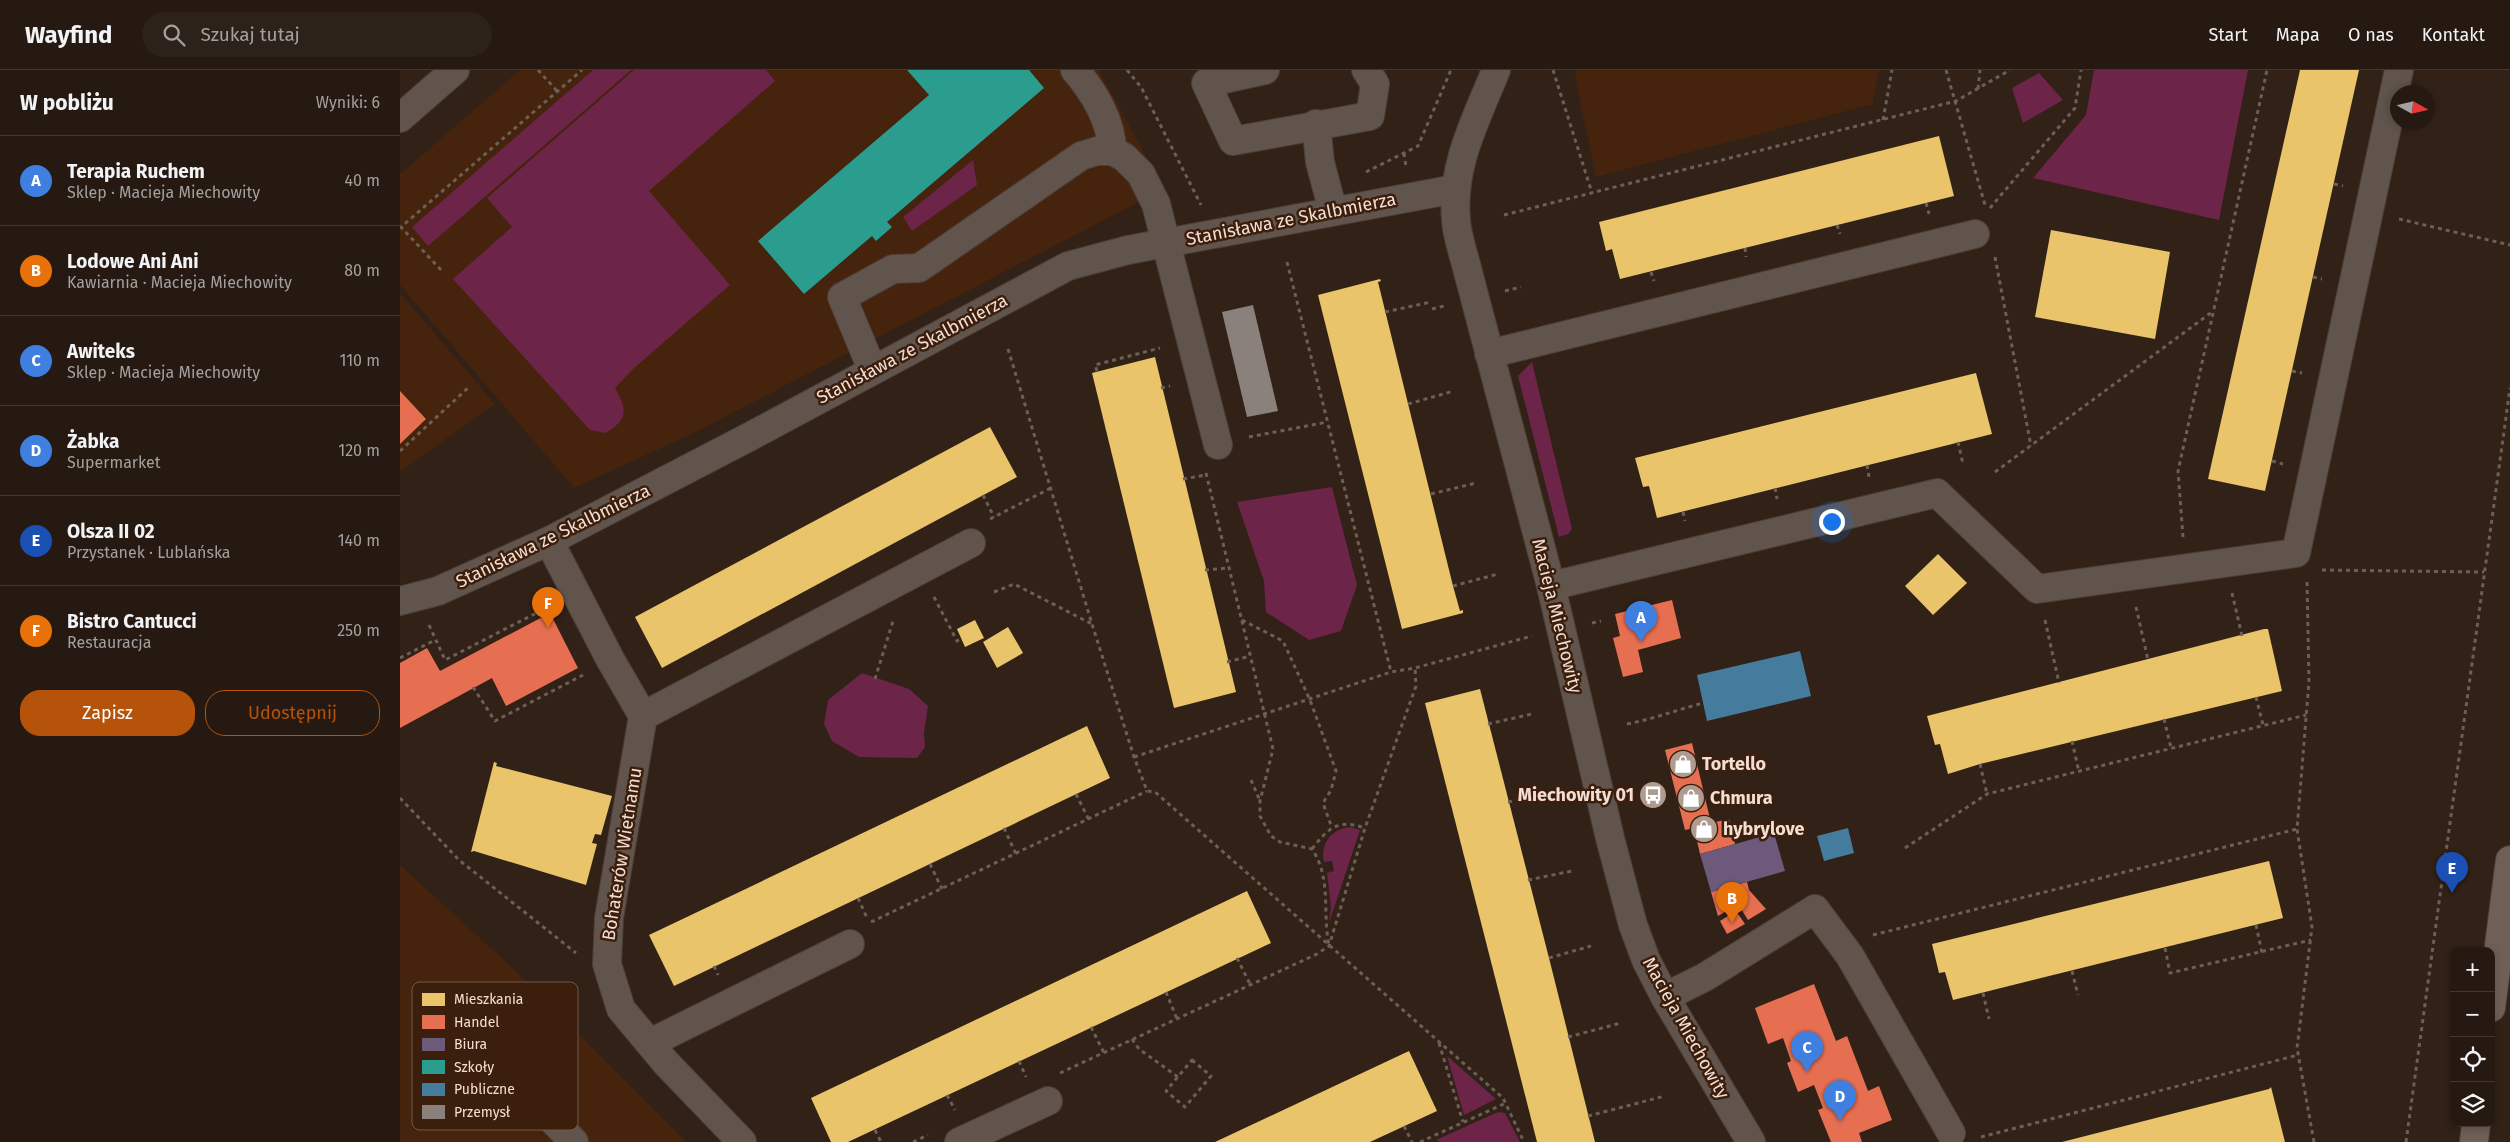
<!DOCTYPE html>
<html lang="pl">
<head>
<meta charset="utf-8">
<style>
  :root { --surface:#251911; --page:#2d221a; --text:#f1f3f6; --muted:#a3a09f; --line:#423831; --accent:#b45309 }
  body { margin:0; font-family:"Fira Sans",sans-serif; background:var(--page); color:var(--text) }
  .controls { position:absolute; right:15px; bottom:15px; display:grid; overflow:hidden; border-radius:10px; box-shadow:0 2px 8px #0003 }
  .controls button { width:45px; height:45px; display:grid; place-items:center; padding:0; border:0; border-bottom:1px solid var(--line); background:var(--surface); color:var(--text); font:25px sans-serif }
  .compass { position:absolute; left:1990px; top:15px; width:45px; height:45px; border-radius:50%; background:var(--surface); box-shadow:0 2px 8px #0003; rotate:98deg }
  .you { position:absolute; left:1431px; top:451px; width:18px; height:18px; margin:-12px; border:4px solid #fff; border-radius:50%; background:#1a73e8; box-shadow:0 0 0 8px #1a73e833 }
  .badge { display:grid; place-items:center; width:32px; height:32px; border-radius:50%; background:var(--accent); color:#fff; font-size:16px; font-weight:700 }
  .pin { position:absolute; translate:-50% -41px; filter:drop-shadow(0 1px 2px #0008) }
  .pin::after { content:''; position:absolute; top:26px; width:18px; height:15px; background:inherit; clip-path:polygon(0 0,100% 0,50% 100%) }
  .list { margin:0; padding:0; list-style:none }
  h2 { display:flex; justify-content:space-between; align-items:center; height:65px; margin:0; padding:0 20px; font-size:21px }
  h2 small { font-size:16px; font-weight:400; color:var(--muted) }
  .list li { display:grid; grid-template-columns:32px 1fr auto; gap:15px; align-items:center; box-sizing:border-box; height:90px; padding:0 20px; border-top:1px solid var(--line) }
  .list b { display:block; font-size:19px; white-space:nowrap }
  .list p { margin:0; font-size:16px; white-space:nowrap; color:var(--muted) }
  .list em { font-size:16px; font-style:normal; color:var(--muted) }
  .actions { display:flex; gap:10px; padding:15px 20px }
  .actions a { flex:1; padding:11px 0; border:1px solid var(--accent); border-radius:20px; text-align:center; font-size:18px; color:var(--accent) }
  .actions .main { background:var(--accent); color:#fff }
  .icon { flex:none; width:28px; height:28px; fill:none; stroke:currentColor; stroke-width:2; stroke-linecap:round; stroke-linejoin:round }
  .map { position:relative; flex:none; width:2110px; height:1072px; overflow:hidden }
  header { display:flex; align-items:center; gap:30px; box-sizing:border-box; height:70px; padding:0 25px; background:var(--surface); border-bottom:1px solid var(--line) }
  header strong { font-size:24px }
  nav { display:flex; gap:28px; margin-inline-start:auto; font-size:18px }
  .search { width:350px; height:45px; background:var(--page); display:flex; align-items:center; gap:12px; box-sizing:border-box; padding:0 18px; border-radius:28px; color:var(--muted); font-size:19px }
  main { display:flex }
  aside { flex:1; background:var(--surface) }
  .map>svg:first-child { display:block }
  .built { fill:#45230d }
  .green { fill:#6d2449 }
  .homes { fill:#e9c46a }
  .shops { fill:#e76f51 }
  .offices { fill:#6d597a }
  .schools { fill:#2a9d8f }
  .public { fill:#457b9d }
  .industry { fill:#8a817c }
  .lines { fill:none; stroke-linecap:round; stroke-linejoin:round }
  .minor-casing { stroke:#4d3e37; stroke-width:30 }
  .major-casing { stroke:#4d3e37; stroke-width:30 }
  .path { stroke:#6b5f58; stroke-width:3; stroke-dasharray:4 4; stroke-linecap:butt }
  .minor { stroke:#60544d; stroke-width:28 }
  .major { stroke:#6f6057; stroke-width:28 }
  .labels { text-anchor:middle; stroke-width:5; stroke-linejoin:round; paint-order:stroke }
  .street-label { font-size:18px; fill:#f3ded3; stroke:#3c1e0c }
  .poi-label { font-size:18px; font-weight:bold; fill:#f3ded3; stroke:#3c1e0c; text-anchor:start }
  .key { fill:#3c1e0c; stroke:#735848; stroke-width:1 }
  .key-label { font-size:14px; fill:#f3ded3 }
</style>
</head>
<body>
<header>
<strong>Wayfind</strong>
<div class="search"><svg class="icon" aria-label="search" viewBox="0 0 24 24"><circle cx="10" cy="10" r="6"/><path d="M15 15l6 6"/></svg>Szukaj tutaj</div>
<nav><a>Start</a><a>Mapa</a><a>O nas</a><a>Kontakt</a></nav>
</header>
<main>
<aside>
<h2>W pobliżu<small>Wyniki: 6</small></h2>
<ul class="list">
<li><span class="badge" style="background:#3f7fe0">A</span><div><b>Terapia Ruchem</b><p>Sklep · Macieja Miechowity</p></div><em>40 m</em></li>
<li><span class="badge" style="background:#e8710a">B</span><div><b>Lodowe Ani Ani</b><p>Kawiarnia · Macieja Miechowity</p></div><em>80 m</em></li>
<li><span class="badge" style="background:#3f7fe0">C</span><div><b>Awiteks</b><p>Sklep · Macieja Miechowity</p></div><em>110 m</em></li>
<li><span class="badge" style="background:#3f7fe0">D</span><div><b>Żabka</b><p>Supermarket</p></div><em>120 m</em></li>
<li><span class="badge" style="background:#1a4fb4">E</span><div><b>Olsza II 02</b><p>Przystanek · Lublańska</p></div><em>140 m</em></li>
<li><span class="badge" style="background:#e8710a">F</span><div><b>Bistro Cantucci</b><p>Restauracja</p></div><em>250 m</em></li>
</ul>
<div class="actions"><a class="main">Zapisz</a><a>Udostępnij</a></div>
</aside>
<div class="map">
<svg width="2110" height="1072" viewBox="0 0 2110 1072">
  <rect width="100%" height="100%" fill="#312117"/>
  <g class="built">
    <path d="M120,0h579l65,119 -468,243 -122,56 -174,-203v-111z"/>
    <path d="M1178,0h301l-6,34 -277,73 -21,-100z"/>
    <path d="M0,223l95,111 -95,68z"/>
    <path d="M0,795l116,106 171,171h-287z"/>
  </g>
  <g class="green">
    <path d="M193,0h38l-203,176 -16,-19z"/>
    <path d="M234,0h132l9,11 -126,110 81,94 -96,83 -19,20c12,21 14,30 -9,45l-16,-3 -137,-151 59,-52 -25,-29z"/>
    <path d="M1694,0h154l-29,150 -186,-42 53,-63z"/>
    <path d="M1639,3l24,27 -40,23 -11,-35z"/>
    <path d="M573,90l4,25 -65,46 -9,-14z"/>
    <path d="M1132,292l40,167 -4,5 -9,3 -41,-161z"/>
    <path d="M932,417l25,98 -16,46 -32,9 -43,-28 -2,-31 -27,-79z"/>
    <path d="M462,603l47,16 19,17 -4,27 1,14 -8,11 -58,-1 -27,-16 -8,-17 4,-24z"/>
    <path d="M950,757l10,3 -31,93 2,-16 -4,-34 7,-2 -2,-10 -8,1c-4,-18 7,-33 26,-35z"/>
    <path d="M1047,986l49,43 -32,16z"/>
    <path d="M1098,1042l7,1 15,29h-80l-4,-2z"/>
  </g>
  <g class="homes">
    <path d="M1900,0h59l-94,421 -57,-12z"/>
    <path d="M1539,66l15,60 -334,83 -8,-30 -6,2 -7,-29z"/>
    <path d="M1651,160l119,22 -15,87 -120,-22z"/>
    <path d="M980,209l1,2 -3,1 75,304 7,25 3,-1v3l-61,16 -84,-334z"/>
    <path d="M755,287l81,335 -62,16 -82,-335z"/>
    <path d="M1576,303l16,61 -335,84 -8,-32 -6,1 -8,-29z"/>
    <path d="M590,357l27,50 -355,191 -27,-51z"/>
    <path d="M1538,484l29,29 -34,32 -28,-29z"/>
    <path d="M575,550l9,18 -19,9 -8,-18z"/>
    <path d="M608,557l15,26 -26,15 -14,-26z"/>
    <path d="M1864,559h4l14,62 -302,73 -32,10 -8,-30 -5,1 -8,-29z"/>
    <path d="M1080,619l69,269 46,184h-58l-112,-439z"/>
    <path d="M687,656l23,52 -436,208 -25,-51z"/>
    <path d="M94,692l3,1 -1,3 116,30 -11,39 -6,-1 -3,9 5,1 -11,41 -112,-34 -3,1z"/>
    <path d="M1869,791l14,57 -330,82 -8,-28 -6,1 -7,-29z"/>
    <path d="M847,821l24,52 -423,199h-17l-20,-44z"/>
    <path d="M1009,981l28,60 -67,31h-155z"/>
    <path d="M1871,1017l14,55h-223l207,-53z"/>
  </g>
  <g class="shops">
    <path d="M0,321l26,28 -26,25z"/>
    <path d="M1272,530l9,38 -43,12 5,22 -20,5 -10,-39 7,-2 -5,-22z"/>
    <path d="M150,543l28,55 -72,38 -14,-28 -92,50v-65l27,-15 13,23z"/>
    <path d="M1292,673l19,80 18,-4 6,25 -35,10 -6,-26 -9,2 -20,-80z"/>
    <path d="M1347,812l2,8 17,19 -18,11 -10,-16 -20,12 -7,-24z"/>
    <path d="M1336,841l9,13 -18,10 -7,-13z"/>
    <path d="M1414,914l22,57 11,-5 21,55 11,-5 13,34 -33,13 3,9h-31l-13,-32 5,-2 -9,-23 -16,7 -11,-29 4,-2 -8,-23 -15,6 -13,-36z"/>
  </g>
  <path class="offices" d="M1374,763l11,38 -74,21 -11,-38z"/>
  <path class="schools" d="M507,0h122l15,18 -157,134 5,5 -16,14 -4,-5 -68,58 -46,-53 171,-146z"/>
  <g class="public">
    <path d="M1400,581l11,45 -104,25 -10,-46z"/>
    <path d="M1448,758l6,25 -30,8 -7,-25z"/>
  </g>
  <path class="industry" d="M853,235l25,106 -31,6 -25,-105z"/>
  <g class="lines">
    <g class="minor-casing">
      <g id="minor">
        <path d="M675,0c19,22 37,52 37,81"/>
        <path d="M865,0l-59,13 27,58 137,-25 5,-32 -9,-14"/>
        <path d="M1096,0c-20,50 -45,95 -40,150 1,17 8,35 12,52l83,314 59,252 23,87 13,35 19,37 86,145"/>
        <path d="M0,48l55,-48"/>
        <path d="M916,54l4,38 13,49"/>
        <path d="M1089,284l486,-120"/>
        <path d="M472,299l-30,-72 51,-28 26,-1 162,-112 16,-5h15l12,6 17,17 15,30 62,241"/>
        <path d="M149,471l61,118 33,57 -34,202 -2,46 14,45 45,54 76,79"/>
        <path d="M1151,516l386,-93 100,96 259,-36 103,-483"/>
        <path d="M0,531l38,-10 111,-50 200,-104 319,-171 60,-16 327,-61"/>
        <path d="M243,646l328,-173"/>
        <path d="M1265,927l40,-20 110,-68 35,47 101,177"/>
        <path d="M250,973l200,-99"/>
        <path d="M129,1026l45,46"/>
        <path d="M559,1072l89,-41"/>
      </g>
    </g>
    <g class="major-casing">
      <g id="major">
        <path d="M2091,938l19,-148"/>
        <path d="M2074,1072l2,-19"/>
      </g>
    </g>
    <g class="path">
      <path d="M138,0l19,21"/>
      <path d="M727,0l14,17 60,118"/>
      <path d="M1153,0l39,123"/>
      <path d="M1546,0l39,135"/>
      <path d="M1578,19l2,-19"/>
      <path d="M1483,50l9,-50"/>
      <path d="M1004,83l2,14"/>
      <path d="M966,102l52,-26 33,-76"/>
      <path d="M1934,114l9,2"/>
      <path d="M1526,133l3,11"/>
      <path d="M1590,138l85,-100 6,-38"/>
      <path d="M1104,145l452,-114 54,-31"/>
      <path d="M1999,149l111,26"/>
      <path d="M1437,155l3,9"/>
      <path d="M1345,178l1,9"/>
      <path d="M1595,187l36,189"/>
      <path d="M887,192l104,410"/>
      <path d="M41,200l-40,-43 181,-157"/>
      <path d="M1251,202l3,9"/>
      <path d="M1913,207l9,2"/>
      <path d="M1105,221l16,-4"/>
      <path d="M1032,239l12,-3"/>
      <path d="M985,242l46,-10"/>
      <path d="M608,279l84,275 42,133 13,34 8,1 348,306 21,44"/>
      <path d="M697,301l-2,-6 65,-17"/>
      <path d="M1892,301l10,2"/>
      <path d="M761,318l9,-2"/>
      <path d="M1008,334l46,-13"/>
      <path d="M849,367l78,-15"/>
      <path d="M1558,372l5,22"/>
      <path d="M0,381l70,-65"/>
      <path d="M1872,391l11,3"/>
      <path d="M1467,395l2,12"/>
      <path d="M1595,402l217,-160"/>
      <path d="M806,403l67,276 -13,52v15l11,20 9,6 32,7c20,30 10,63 17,96"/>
      <path d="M783,409l23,-4"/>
      <path d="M1375,418l2,11"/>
      <path d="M1031,424l45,-11"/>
      <path d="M583,425l11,22"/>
      <path d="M1283,442l2,9"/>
      <path d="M590,449l61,-31"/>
      <path d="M1783,467l-5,-66 89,-401"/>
      <path d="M805,500l24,-2"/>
      <path d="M1922,500l162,2"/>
      <path d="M1907,512l2,99 -12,148 15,98 -15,121 17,94"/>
      <path d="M1053,516l45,-12"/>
      <path d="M594,522l20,-8 78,40"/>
      <path d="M1832,523l10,43"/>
      <path d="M534,527l23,44 4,-3"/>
      <path d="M1736,537l12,53"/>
      <path d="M842,550l41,21 27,59 26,71 -5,19 -8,13 9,25"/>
      <path d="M1645,550l14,63"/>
      <path d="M1192,553l9,-2"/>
      <path d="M29,555l16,35 103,-53"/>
      <path d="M0,588l35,-18"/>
      <path d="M827,592l23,-6"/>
      <path d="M475,609l18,-58"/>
      <path d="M73,617l22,34 88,-46"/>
      <path d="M1856,627l7,28"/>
      <path d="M1764,649l7,29"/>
      <path d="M1088,654l44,-10"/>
      <path d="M1227,654c26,-5 50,-14 76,-21"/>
      <path d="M1672,671l7,31"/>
      <path d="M734,687l257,-85 24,-4 117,-32"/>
      <path d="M1580,694l7,30"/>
      <path d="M851,710l9,21"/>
      <path d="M676,724l13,26"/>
      <path d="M0,728l59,62 117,93"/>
      <path d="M1108,732l44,-8"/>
      <path d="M604,758l12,26"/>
      <path d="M1505,778l82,-54 319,-79"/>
      <path d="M912,779c17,-22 26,-30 53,-21"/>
      <path d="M530,794l12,25"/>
      <path d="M1128,810l44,-9"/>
      <path d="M458,828l9,20"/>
      <path d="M471,852l276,-131"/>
      <path d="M1856,855l6,28"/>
      <path d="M1473,865l424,-106"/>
      <path d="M1765,878l5,25 141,-33"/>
      <path d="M837,888l13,26"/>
      <path d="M1149,888l42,-12"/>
      <path d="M314,896l4,9"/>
      <path d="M1672,901l6,24"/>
      <path d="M766,922l11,27"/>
      <path d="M1583,923l6,26"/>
      <path d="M691,957l13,26"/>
      <path d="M1168,967l53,-14"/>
      <path d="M732,969l7,10 39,28"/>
      <path d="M1039,973l24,79"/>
      <path d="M792,990l19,16 -26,31 -19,-16z"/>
      <path d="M619,991l7,16"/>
      <path d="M660,1003l257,-119 12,-8 36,-118 51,-142 -1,-18"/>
      <path d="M547,1025l8,15"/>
      <path d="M1188,1046l77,-20"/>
      <path d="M1004,1056l8,16"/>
      <path d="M475,1060l6,12"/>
      <path d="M1581,1067l317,-82"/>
      <path d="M513,1072l15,-7"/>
      <path d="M1020,1072l86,-39"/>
      <path d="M2006,1072l104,-754"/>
    </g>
    <use href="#minor" class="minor"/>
    <use href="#major" class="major"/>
  </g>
  <defs>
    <g id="shop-disc" transform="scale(1.4375)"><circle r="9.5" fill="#af9c91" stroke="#3c1e0c"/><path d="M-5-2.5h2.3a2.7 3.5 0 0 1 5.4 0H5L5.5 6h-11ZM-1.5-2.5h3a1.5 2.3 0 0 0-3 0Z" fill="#fff"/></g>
    <g id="bus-disc" transform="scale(1.4375)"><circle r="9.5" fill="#af9c91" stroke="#3c1e0c"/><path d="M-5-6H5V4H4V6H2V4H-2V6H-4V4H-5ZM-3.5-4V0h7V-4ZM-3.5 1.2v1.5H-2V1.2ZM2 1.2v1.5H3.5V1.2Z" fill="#fff"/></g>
  </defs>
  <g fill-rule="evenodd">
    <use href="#shop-disc" x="1283" y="694"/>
    <use href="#bus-disc" x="1253" y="725"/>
    <use href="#shop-disc" x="1291" y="728"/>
    <use href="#shop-disc" x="1304" y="759"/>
  </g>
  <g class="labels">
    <g class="street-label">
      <text transform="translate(891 149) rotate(-11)" y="6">Stanisława ze Skalbmierza</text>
      <text transform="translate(512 279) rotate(-28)" y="6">Stanisława ze Skalbmierza</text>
      <text transform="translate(153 466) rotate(-26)" y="6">Stanisława ze Skalbmierza</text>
      <text transform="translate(1157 546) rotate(76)" y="6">Macieja Miechowity</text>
      <text transform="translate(222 784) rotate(-81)" y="6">Bohaterów Wietnamu</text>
      <text transform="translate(1286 958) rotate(61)" y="6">Macieja Miechowity</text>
    </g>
    <g class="poi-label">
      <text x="1302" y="700">Tortello</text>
      <text x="1234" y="731" text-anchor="end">Miechowity 01</text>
      <text x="1310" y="734">Chmura</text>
      <text x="1323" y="765">hybrylove</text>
    </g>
  </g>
  <rect x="12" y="912" width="166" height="148" rx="8" class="key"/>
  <rect x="22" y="923" width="23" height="13" fill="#e9c46a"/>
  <rect x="22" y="945" width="23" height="14" fill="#e76f51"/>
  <rect x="22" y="968" width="23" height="13" fill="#6d597a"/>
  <rect x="22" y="990" width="23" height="14" fill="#2a9d8f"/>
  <rect x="22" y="1013" width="23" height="13" fill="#457b9d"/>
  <rect x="22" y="1035" width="23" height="14" fill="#8a817c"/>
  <g class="key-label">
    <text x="54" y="934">Mieszkania</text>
    <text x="54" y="957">Handel</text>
    <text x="54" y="979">Biura</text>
    <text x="54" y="1002">Szkoły</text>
    <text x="54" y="1024">Publiczne</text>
    <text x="54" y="1047">Przemysł</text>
  </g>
</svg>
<div class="controls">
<button>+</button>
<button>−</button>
<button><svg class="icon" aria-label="locate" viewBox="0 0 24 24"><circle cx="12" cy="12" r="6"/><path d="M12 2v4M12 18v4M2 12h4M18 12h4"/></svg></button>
<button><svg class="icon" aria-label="layers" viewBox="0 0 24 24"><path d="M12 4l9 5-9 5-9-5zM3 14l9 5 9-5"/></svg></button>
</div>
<svg class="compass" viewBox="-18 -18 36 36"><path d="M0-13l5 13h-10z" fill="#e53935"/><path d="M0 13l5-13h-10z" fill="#a3a09f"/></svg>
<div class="you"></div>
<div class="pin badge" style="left:1241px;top:572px;background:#3f7fe0">A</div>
<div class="pin badge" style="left:1332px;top:853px;background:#e8710a">B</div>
<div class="pin badge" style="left:1407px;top:1002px;background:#3f7fe0">C</div>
<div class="pin badge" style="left:1440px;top:1051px;background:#3f7fe0">D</div>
<div class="pin badge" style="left:2052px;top:823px;background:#1a4fb4">E</div>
<div class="pin badge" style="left:148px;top:558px;background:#e8710a">F</div>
</div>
</main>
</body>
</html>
